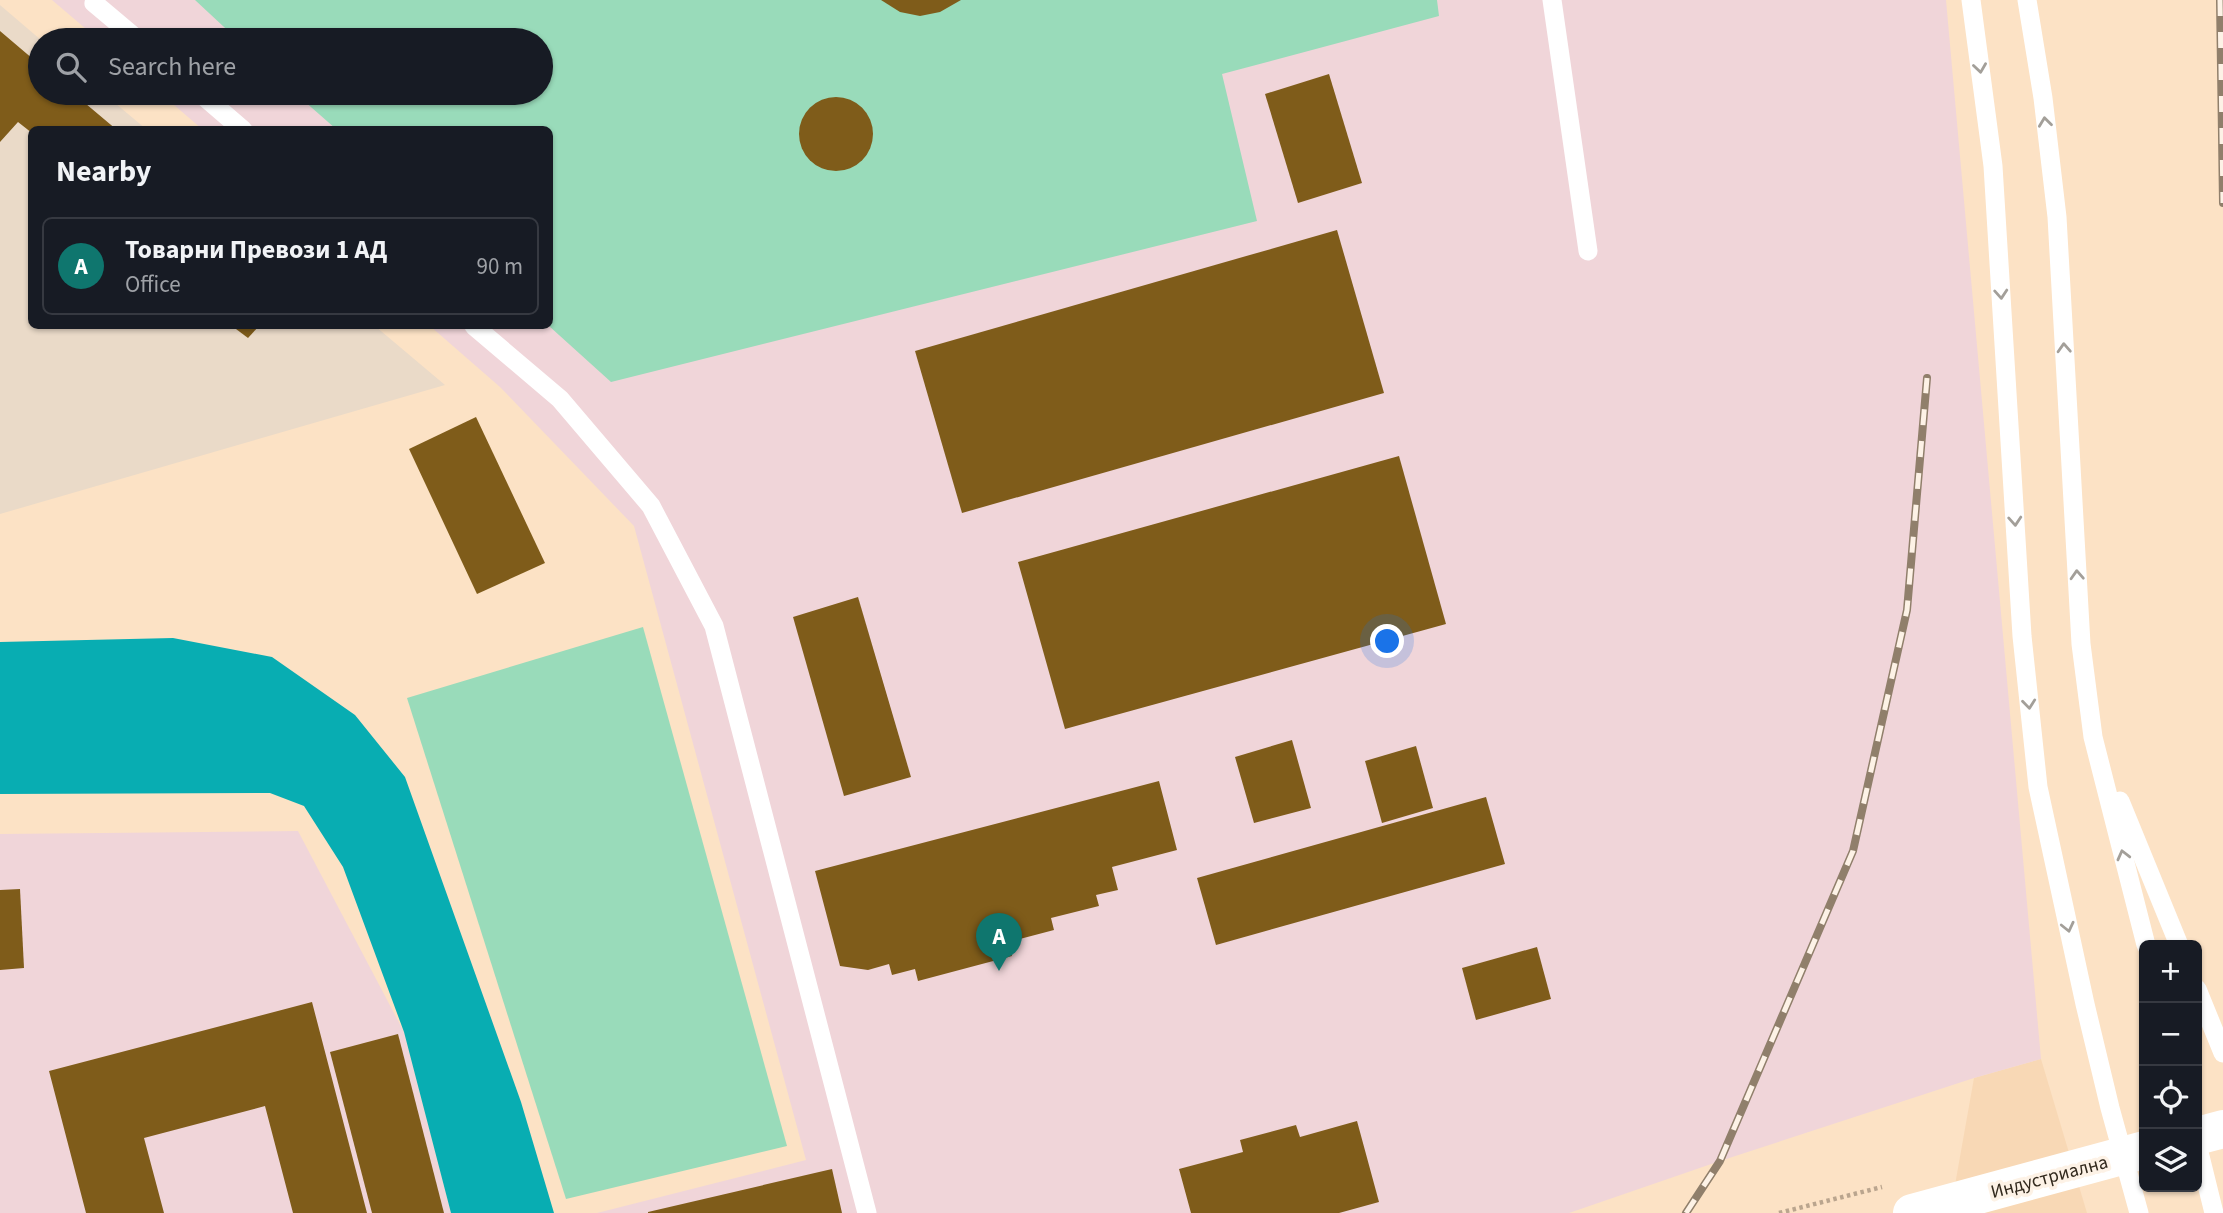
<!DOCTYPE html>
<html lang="en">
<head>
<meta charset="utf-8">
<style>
  :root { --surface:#171b24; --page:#242831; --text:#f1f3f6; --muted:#9ea1a6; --line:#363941; --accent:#0f766e }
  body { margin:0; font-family:"Source Sans 3",sans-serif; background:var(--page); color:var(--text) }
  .controls { position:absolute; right:21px; bottom:21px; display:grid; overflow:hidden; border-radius:10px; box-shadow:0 2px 5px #0004 }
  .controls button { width:63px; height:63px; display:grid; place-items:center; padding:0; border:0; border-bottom:2px solid var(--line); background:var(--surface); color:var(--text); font:35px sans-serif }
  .you { position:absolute; left:1388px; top:642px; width:24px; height:24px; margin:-18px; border:5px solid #fff; border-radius:50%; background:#1a73e8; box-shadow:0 0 0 10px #1a73e833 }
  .badge { display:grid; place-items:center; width:46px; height:46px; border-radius:50%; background:var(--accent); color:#fff; font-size:23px; font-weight:700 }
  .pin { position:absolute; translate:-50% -58px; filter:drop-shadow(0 2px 4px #0008) }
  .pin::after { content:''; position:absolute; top:37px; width:24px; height:21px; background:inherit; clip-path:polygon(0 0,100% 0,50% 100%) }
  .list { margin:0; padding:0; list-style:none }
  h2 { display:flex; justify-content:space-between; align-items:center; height:91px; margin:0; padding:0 28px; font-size:30px }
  h2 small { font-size:23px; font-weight:400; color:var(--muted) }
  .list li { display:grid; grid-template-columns:46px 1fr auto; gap:21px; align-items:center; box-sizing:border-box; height:98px; margin:0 14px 14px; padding:0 14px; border:2px solid var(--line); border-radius:10px }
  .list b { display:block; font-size:26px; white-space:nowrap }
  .list p { margin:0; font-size:23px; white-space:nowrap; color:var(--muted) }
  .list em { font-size:23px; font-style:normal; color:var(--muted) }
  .icon { flex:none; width:38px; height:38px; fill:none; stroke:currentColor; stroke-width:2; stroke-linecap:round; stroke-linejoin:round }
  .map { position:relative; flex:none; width:2223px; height:1213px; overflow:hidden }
  .search { position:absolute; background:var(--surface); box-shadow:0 2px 5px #0004; left:28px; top:28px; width:525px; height:77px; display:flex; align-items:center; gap:18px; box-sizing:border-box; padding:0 24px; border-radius:38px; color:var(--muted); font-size:26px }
  .panel { position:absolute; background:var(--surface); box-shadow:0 2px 5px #0004; left:28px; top:126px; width:525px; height:203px; border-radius:10px }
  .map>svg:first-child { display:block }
  .built { fill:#f8d8b5 }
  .industrial { fill:#f0d5d9 }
  .education { fill:#eadac8 }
  .green { fill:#99dbba }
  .water { fill:#08adb2 }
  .building { fill:#7f5c1a }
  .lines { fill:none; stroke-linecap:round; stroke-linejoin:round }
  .path { stroke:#baa58e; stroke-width:4.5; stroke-dasharray:3.5 3.5; stroke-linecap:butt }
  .lane { stroke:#fff; stroke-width:19 }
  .secondary { stroke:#fff; stroke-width:38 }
  .rail-casing { stroke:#907f6b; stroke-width:8 }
  .rail { stroke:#fdf2e6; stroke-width:5; stroke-dasharray:16; stroke-linecap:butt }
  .oneway { stroke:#a39f99 }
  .labels { text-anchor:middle; stroke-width:7; stroke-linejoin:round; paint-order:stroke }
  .street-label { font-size:19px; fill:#32291d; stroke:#fdf2e6 }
</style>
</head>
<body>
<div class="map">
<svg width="2223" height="1213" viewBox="0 0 2223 1213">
  <rect width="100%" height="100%" fill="#fce2c5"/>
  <path class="built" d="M2041,1059l46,154h-137l24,-135z"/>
  <g class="industrial">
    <path d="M52,0h1894l95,1059 -67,19 -254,83 -151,52h-972l209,-53 -172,-634 -134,-139 -70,-61h120v-196l-348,-1 -42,-36h381v-53h-442z"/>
    <path d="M298,831l106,201 47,181h-451v-379z"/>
  </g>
  <path class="education" d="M0,5l41,35 -1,53h63l43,36 -114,1v196h343l70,59 -445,129z"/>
  <g class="green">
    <path d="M195,0h1242l2,16 -217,58 35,147 -646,161 -62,-56 1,-196 -214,-1 -41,-36h246v-53h-303z"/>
    <path d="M643,627l144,519 -221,53 -159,-501z"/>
  </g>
  <path class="water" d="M173,638l99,19 83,58 50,62 116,325 33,111h-103l-47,-181 -61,-165 -39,-61 -34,-13 -270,1v-152z"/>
  <g class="building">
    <path d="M881,0h80l-21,12 -20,4 -20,-4z"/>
    <path d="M0,31l40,34v28h33l44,37h-85v3l-14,-11 -18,20z"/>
    <path d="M1329,74l33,109 -64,20 -33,-109z"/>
    <circle cx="836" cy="134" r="37"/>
    <path d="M1337,230l47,163 -422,120 -47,-162z"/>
    <path d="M232,326h27l-11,12z"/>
    <path d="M476,417l69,146 -68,31 -68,-145z"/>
    <path d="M1399,456l47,168 -381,105 -47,-167z"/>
    <path d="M858,597l53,180 -67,19 -51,-179z"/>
    <path d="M1292,740l19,68 -57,15 -19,-66z"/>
    <path d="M1416,746l17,62 -51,15 -17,-62z"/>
    <path d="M1159,781l18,69 -65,17 6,23 -22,5 3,11 -48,12 3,12 -46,12 4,14 -94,25 -3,-12 -23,6 -3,-11 -21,6 -28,-4 -25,-95z"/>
    <path d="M1486,797l19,67 -289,81 -19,-67z"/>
    <path d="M20,889l4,79 -24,2v-80z"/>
    <path d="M1537,947l14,52 -75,21 -14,-52z"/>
    <path d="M312,1002l55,211h-74l-28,-107 -121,32 20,75h-78l-37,-142z"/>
    <path d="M398,1034l46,179h-72l-42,-161z"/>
    <path d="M1357,1121l22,81 -40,11h-148l-12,-44 64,-17 -3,-12 56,-15 4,12z"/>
    <path d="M832,1169l10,44h-194v-1z"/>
  </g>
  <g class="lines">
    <path class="path" d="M1779,1213l103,-26"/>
    <g class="lane">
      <path d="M95,0l-1,3 44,37"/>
      <path d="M1552,0l36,251"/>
      <path d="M1971,0l22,166 29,470 16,151 47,217 25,104 29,105"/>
      <path d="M2027,0l16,98 14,119 24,427 12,93 53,208"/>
      <path d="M200,93l43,37"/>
      <path d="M474,326l86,73 91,107 63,120 153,587"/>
      <path d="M2120,801l59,144"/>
      <path d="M2197,989l26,64"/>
      <path d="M2197,1144l17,69"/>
    </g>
    <g class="secondary">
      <path d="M2197,1136l26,-7"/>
      <path d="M1912,1213l232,-63"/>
    </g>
    <g class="rail-casing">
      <g id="rail">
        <path d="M2220,0l3,203"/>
        <path d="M1686,1213l34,-52 133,-310 54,-241 20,-232"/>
      </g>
    </g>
    <use href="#rail" class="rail"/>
  </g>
  <defs><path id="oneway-chevron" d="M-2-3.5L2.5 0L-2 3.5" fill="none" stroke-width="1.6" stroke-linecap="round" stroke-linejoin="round" transform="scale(1.75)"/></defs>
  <g class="oneway">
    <use href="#oneway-chevron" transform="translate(1980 68) rotate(82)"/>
    <use href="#oneway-chevron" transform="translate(2045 122) rotate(-97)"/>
    <use href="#oneway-chevron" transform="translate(2001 294) rotate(86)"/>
    <use href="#oneway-chevron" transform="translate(2064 348) rotate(-93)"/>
    <use href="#oneway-chevron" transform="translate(2015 521) rotate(86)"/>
    <use href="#oneway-chevron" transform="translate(2077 575) rotate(-93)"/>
    <use href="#oneway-chevron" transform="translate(2029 704) rotate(84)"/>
    <use href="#oneway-chevron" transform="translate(2123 855) rotate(-104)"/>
    <use href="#oneway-chevron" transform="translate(2068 927) rotate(77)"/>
  </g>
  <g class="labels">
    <g class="street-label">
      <text transform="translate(2049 1176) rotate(-15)" y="7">Индустриална</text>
    </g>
  </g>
</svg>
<div class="controls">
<button>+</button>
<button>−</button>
<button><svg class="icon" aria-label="locate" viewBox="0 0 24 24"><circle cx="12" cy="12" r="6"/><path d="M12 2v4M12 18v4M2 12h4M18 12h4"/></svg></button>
<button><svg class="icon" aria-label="layers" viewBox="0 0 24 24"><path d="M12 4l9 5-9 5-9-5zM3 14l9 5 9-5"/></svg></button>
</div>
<div class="you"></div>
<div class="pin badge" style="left:999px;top:971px">A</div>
<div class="search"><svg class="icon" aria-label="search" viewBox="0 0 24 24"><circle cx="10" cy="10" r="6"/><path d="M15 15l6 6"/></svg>Search here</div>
<section class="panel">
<h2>Nearby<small></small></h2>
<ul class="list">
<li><span class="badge">A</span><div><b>Товарни Превози 1 АД</b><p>Office</p></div><em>90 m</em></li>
</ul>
</section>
</div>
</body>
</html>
